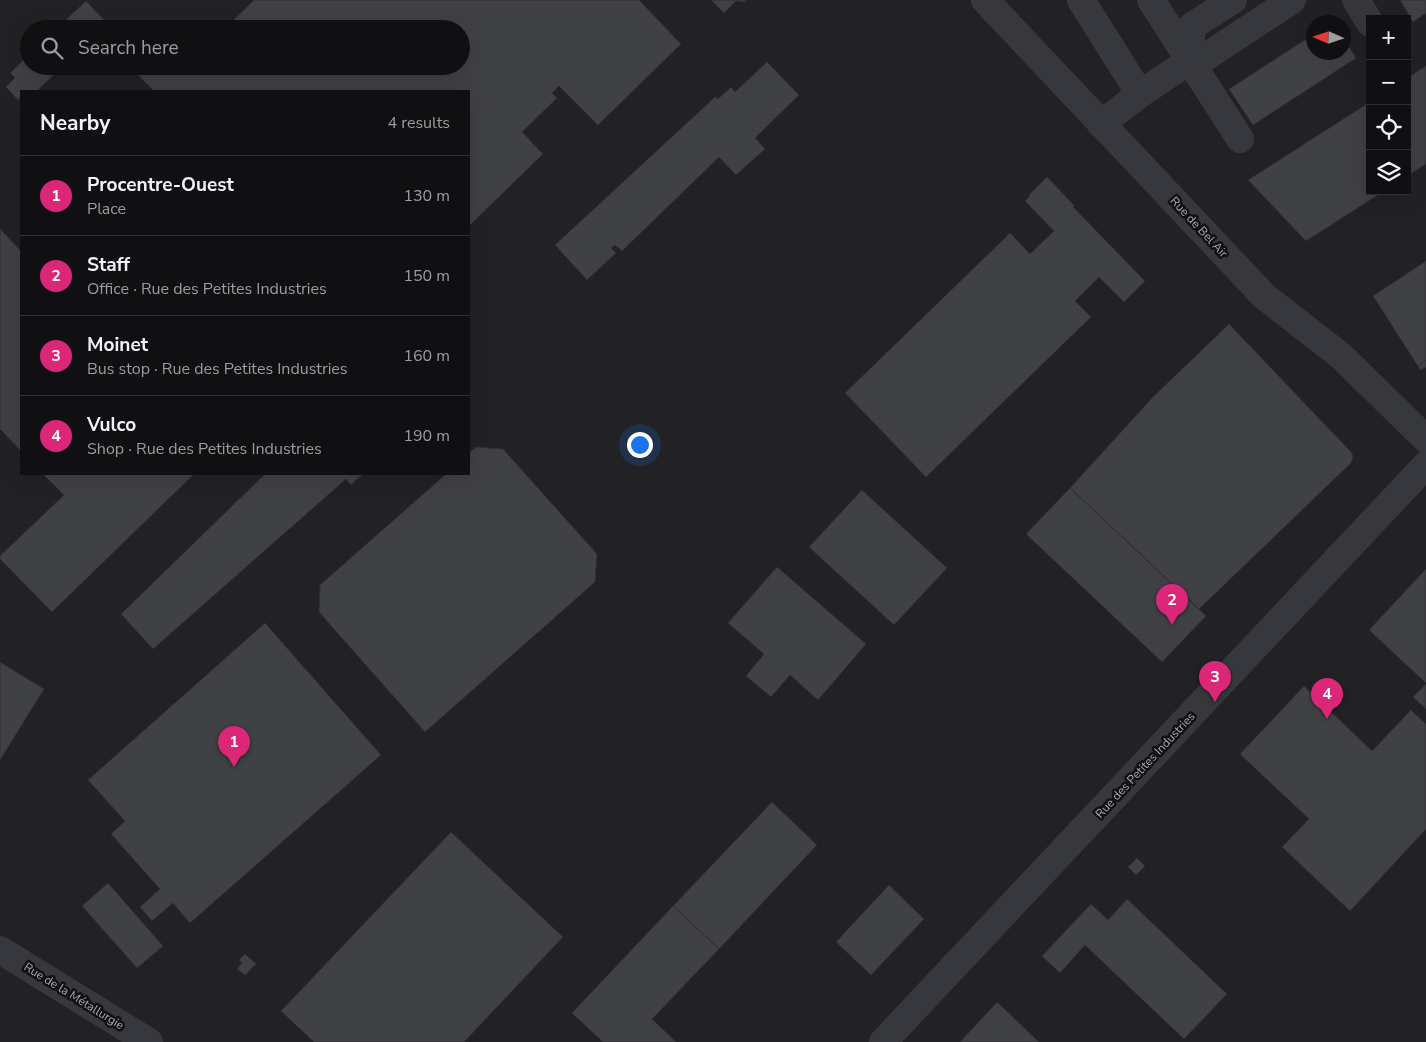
<!DOCTYPE html>
<html lang="en">
<head>
<meta charset="utf-8">
<style>
  :root { --surface:#101012; --page:#19191b; --text:#f1f3f6; --muted:#9c9d9f; --line:#303032; --accent:#db2777 }
  body { margin:0; font-family:"Nunito Sans",sans-serif; background:var(--page); color:var(--text) }
  .controls { position:absolute; right:15px; top:15px; display:grid; overflow:hidden; border-radius:0px; box-shadow:0 5px 20px #0002 }
  .controls button { width:45px; height:45px; display:grid; place-items:center; padding:0; border:0; border-bottom:1px solid var(--line); background:var(--surface); color:var(--text); font:25px sans-serif }
  .compass { position:absolute; left:1306px; top:15px; width:45px; height:45px; border-radius:50%; background:var(--surface); box-shadow:0 5px 20px #0002; rotate:273deg }
  .you { position:absolute; left:639px; top:444px; width:18px; height:18px; margin:-12px; border:4px solid #fff; border-radius:50%; background:#1a73e8; box-shadow:0 0 0 8px #1a73e833 }
  .badge { display:grid; place-items:center; width:32px; height:32px; border-radius:50%; background:var(--accent); color:#fff; font-size:16px; font-weight:700 }
  .pin { position:absolute; translate:-50% -41px; filter:drop-shadow(0 1px 2px #0008) }
  .pin::after { content:''; position:absolute; top:26px; width:18px; height:15px; background:inherit; clip-path:polygon(0 0,100% 0,50% 100%) }
  .list { margin:0; padding:0; list-style:none }
  h2 { display:flex; justify-content:space-between; align-items:center; height:65px; margin:0; padding:0 20px; font-size:21px }
  h2 small { font-size:16px; font-weight:400; color:var(--muted) }
  .list li { display:grid; grid-template-columns:32px 1fr auto; gap:15px; align-items:center; box-sizing:border-box; height:80px; padding:0 20px; border-top:1px solid var(--line) }
  .list b { display:block; font-size:19px; white-space:nowrap }
  .list p { margin:0; font-size:16px; white-space:nowrap; color:var(--muted) }
  .list em { font-size:16px; font-style:normal; color:var(--muted) }
  .icon { flex:none; width:28px; height:28px; fill:none; stroke:currentColor; stroke-width:2; stroke-linecap:round; stroke-linejoin:round }
  .map { position:relative; flex:none; width:1426px; height:1042px; overflow:hidden }
  .search { position:absolute; background:var(--surface); box-shadow:0 5px 20px #0002; left:20px; top:20px; width:450px; height:55px; display:flex; align-items:center; gap:12px; box-sizing:border-box; padding:0 18px; border-radius:28px; color:var(--muted); font-size:19px }
  .panel { position:absolute; background:var(--surface); box-shadow:0 5px 20px #0002; left:20px; top:90px; width:450px; height:385px; border-radius:0px }
  .map>svg:first-child { display:block }
  .built { fill:#222225; fill-rule:evenodd }
  .building { fill:#404145; stroke:#303034 }
  .lines { fill:none; stroke-linecap:round; stroke-linejoin:round }
  .minor { stroke:#37383d; stroke-width:28 }
  .labels { text-anchor:middle; stroke-width:5; stroke-linejoin:round; paint-order:stroke }
  .street-label { font-size:12px; fill:#a8adb8; stroke:#111113 }
</style>
</head>
<body>
<div class="map">
<svg width="1426" height="1042" viewBox="0 0 1426 1042">
  <rect width="100%" height="100%" fill="#161618"/>
  <path class="built" d="M0,0h1426v1042h-1426zM1370,19h37v172h-37zM1314,22h30v30h-30zM29,29h432v37h-432zM21,91h448v383h-448z"/>
  <g class="building">
    <path d="M254,0h385l42,44 -83,81 -39,-39 -7,7 5,5 -35,34 21,22 -74,72v-135h-315l-21,-21 3,-4h325v-37h-237z"/>
    <path d="M711,0h35l-1,2 -9,-1 -12,12z"/>
    <path d="M1400,0h26v13l-13,9z"/>
    <path d="M86,1l22,23 -5,5h-47z"/>
    <path d="M1314,34v18h30v-14l12,20 -103,67 -24,-36z"/>
    <path d="M29,55v11h34l-26,25h-16v6l-3,3 -12,-13 9,-9 -5,-5z"/>
    <path d="M767,62l32,33 -44,43 10,11 -29,26 -17,-18 -97,94 -7,-6 -4,3 5,5 -29,27 -32,-35 160,-148 3,2 13,-12 4,5z"/>
    <path d="M1426,66v98l-19,12v-98z"/>
    <path d="M1370,102v89h14l-78,50 -58,-61z"/>
    <path d="M1047,177l27,28 -1,2 72,74 -21,21 -25,-25 -24,24 16,16 -165,160 -81,-84 165,-160 20,21 24,-23 -29,-30 5,-5 -1,-1z"/>
    <path d="M0,229l21,22v200l-21,-22z"/>
    <path d="M1426,261v99l-8,6 -45,-70z"/>
    <path d="M1229,324l123,129 1,5 -2,5 -152,146 -129,-121 83,-91z"/>
    <path d="M1426,360v7l-6,3 -2,-4z"/>
    <path d="M476,447l27,2 94,105 -2,28 -170,150 -106,-120 1,-27 126,-111h23v-21z"/>
    <path d="M43,474h151l-142,138 -52,-53v-3l64,-61z"/>
    <path d="M265,474h98l-12,11 -5,-6 -193,170 -32,-35z"/>
    <path d="M1070,488l136,128 -44,46 -136,-128z"/>
    <path d="M862,490l85,78 -53,57 -85,-78z"/>
    <path d="M777,567l89,77 -48,56 -28,-25 -19,22 -25,-21 18,-22 -36,-31z"/>
    <path d="M1426,569v114l-57,-53z"/>
    <path d="M265,623l116,132 -191,168 -17,-20 -21,18 -12,-14 20,-18 -49,-55 14,-13 -37,-41z"/>
    <path d="M0,662l44,27 -44,71z"/>
    <path d="M1426,684v25l-13,-12z"/>
    <path d="M1304,686l68,65 39,-41 15,14v105l-76,82 -68,-64 27,-28 -69,-65z"/>
    <path d="M772,802l45,43 -98,104 -46,-43z"/>
    <path d="M451,832l112,105 -99,105h-150l-33,-31z"/>
    <path d="M1137,858l8,8 -9,9 -8,-8z"/>
    <path d="M108,883l55,63 -26,22 -55,-62z"/>
    <path d="M889,885l35,34 -53,56 -35,-33z"/>
    <path d="M1127,899l100,95 -43,45 -99,-94 -25,28 -18,-17 49,-52 17,16z"/>
    <path d="M673,906l46,43 -67,70 24,23h-73l-31,-29z"/>
    <path d="M245,954l11,10 -11,11 -8,-6 5,-6 -3,-3z"/>
    <path d="M997,1002l42,40h-79z"/>
  </g>
  <g class="lines">
    <g class="minor">
      <path d="M985,0l279,296 77,60 85,83"/>
      <path d="M1081,0l59,94"/>
      <path d="M1151,0l89,139"/>
      <path d="M1356,0l14,23"/>
      <path d="M1189,61l15,-3 88,-58"/>
      <path d="M1101,124l39,-30 49,-33 3,-35 41,-26"/>
      <path d="M0,950l149,92"/>
      <path d="M883,1042l543,-577"/>
    </g>
  </g>
  <g class="labels">
    <g class="street-label">
      <text transform="translate(1199 227) rotate(47)" y="4">Rue de Bel Air</text>
      <text transform="translate(1145 765) rotate(-47)" y="4">Rue des Petites Industries</text>
      <text transform="translate(74 996) rotate(32)" y="4">Rue de la Métallurgie</text>
    </g>
  </g>
</svg>
<div class="controls">
<button>+</button>
<button>−</button>
<button><svg class="icon" aria-label="locate" viewBox="0 0 24 24"><circle cx="12" cy="12" r="6"/><path d="M12 2v4M12 18v4M2 12h4M18 12h4"/></svg></button>
<button><svg class="icon" aria-label="layers" viewBox="0 0 24 24"><path d="M12 4l9 5-9 5-9-5zM3 14l9 5 9-5"/></svg></button>
</div>
<svg class="compass" viewBox="-18 -18 36 36"><path d="M0-13l5 13h-10z" fill="#e53935"/><path d="M0 13l5-13h-10z" fill="#9c9d9f"/></svg>
<div class="you"></div>
<div class="pin badge" style="left:234px;top:767px">1</div>
<div class="pin badge" style="left:1172px;top:625px">2</div>
<div class="pin badge" style="left:1215px;top:702px">3</div>
<div class="pin badge" style="left:1327px;top:719px">4</div>
<div class="search"><svg class="icon" aria-label="search" viewBox="0 0 24 24"><circle cx="10" cy="10" r="6"/><path d="M15 15l6 6"/></svg>Search here</div>
<section class="panel">
<h2>Nearby<small>4 results</small></h2>
<ul class="list">
<li><span class="badge">1</span><div><b>Procentre-Ouest</b><p>Place</p></div><em>130 m</em></li>
<li><span class="badge">2</span><div><b>Staff</b><p>Office · Rue des Petites Industries</p></div><em>150 m</em></li>
<li><span class="badge">3</span><div><b>Moinet</b><p>Bus stop · Rue des Petites Industries</p></div><em>160 m</em></li>
<li><span class="badge">4</span><div><b>Vulco</b><p>Shop · Rue des Petites Industries</p></div><em>190 m</em></li>
</ul>
</section>
</div>
</body>
</html>
